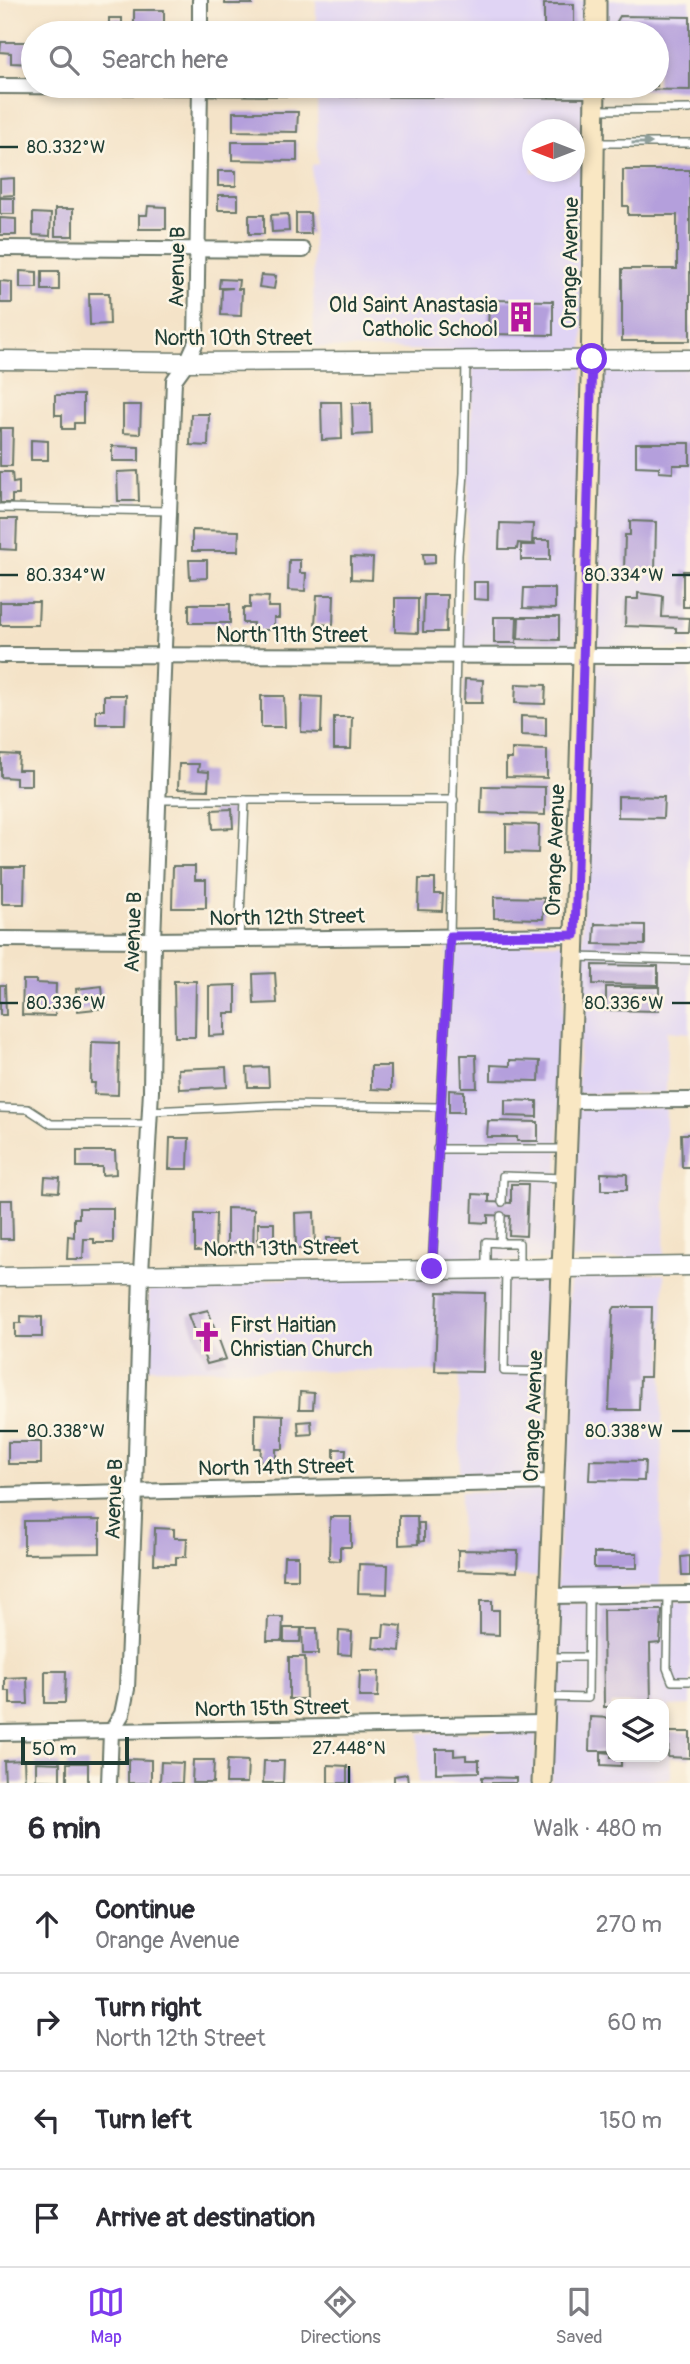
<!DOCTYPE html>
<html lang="en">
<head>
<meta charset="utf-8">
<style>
  :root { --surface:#fff; --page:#f2f2f3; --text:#2b2b33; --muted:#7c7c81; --line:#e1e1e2; --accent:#7c3aed }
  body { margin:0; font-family:Pangolin,sans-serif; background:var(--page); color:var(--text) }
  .controls { position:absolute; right:21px; bottom:21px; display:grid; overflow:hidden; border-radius:14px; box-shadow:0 4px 10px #0003 }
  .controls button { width:63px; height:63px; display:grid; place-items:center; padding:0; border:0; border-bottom:2px solid var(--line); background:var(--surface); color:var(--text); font:35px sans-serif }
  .compass { position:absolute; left:522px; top:119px; width:63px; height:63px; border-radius:50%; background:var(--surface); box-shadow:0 4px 10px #0003; rotate:270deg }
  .scale { position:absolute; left:21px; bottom:18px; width:108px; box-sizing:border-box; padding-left:7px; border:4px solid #1f3d34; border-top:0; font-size:19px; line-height:24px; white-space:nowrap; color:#1f3d34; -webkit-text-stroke:5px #fcf5e5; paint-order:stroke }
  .stop { position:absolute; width:21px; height:21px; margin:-16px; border:5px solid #7c3aed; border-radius:50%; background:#fff }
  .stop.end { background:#7c3aed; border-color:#fff; box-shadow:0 2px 7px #0008 }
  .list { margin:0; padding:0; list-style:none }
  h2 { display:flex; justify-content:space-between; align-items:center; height:91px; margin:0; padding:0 28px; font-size:30px }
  h2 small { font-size:23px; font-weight:400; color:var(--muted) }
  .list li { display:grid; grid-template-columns:46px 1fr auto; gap:21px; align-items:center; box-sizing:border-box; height:98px; padding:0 28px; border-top:2px solid var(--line) }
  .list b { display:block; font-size:26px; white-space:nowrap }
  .list p { margin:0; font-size:23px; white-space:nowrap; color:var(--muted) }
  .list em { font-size:23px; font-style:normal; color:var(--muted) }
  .icon { flex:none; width:38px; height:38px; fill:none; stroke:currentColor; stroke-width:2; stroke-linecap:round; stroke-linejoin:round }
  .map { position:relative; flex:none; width:690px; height:1783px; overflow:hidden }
  .search { position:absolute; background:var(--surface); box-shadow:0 4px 10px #0003; left:21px; right:21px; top:21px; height:77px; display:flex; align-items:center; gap:18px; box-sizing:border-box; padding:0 24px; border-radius:38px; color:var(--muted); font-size:26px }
  .sheet { height:483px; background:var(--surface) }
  nav { display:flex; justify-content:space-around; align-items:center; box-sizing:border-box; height:98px; border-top:2px solid var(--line); background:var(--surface); font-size:19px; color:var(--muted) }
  nav a { display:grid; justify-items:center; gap:4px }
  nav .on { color:var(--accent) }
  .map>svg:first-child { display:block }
  .built { fill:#e0d4f4; fill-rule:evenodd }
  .building { fill:#b49fdc }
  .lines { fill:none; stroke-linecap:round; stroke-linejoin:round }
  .service-casing { stroke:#6a7768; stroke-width:10 }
  .minor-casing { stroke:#6a7768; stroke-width:18 }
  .tertiary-casing { stroke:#6a7768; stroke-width:21 }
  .secondary-casing { stroke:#6a7768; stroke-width:23 }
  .service { stroke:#fff; stroke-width:7 }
  .minor { stroke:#fff; stroke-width:14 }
  .tertiary { stroke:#fff; stroke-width:18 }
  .secondary { stroke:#f9e7c3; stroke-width:19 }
  .oneway { fill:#8f9e9a }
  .route { stroke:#7c3aed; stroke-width:9 }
  .ticks { fill:none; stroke:#1f3d34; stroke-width:2.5 }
  .labels { text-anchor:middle; stroke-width:5; stroke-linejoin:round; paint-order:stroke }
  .street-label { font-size:21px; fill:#1f3d34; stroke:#fcf5e5 }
  .poi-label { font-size:21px; fill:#1f3d34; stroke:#fcf5e5; text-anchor:end }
  .ticks-label { font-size:18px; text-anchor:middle; fill:#1f3d34; stroke:#fcf5e5; stroke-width:5; stroke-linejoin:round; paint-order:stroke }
</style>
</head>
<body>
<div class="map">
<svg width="690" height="1783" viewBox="0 0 690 1783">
  <rect width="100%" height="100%" fill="#fcf5e5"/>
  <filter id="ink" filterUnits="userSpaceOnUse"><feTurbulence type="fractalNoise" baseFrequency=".0143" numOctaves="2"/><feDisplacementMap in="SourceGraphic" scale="14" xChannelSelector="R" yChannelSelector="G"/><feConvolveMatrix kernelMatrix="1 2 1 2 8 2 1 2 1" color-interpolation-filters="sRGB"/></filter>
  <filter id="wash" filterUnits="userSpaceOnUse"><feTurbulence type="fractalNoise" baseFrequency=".00686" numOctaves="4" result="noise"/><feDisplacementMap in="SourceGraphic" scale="28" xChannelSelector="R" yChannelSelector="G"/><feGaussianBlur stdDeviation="1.57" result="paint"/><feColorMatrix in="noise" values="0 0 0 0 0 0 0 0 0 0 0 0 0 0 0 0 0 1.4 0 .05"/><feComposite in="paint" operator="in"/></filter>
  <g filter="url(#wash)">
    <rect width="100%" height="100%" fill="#f4e3c8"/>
    <g class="built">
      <path d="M316,0h272l-1,33h-271z"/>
      <path d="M604,0h86v91l-87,-3v-2h54v-53h-53z"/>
      <path d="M317,95l270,2 -4,255h-109l-160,-5 -2,-182 6,-1zM532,130h42v42h-42z"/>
      <path d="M473,367h110l-8,281h-112z"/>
      <path d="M600,367h90v282l-98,-1z"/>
      <path d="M592,663l98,1v369l-23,-2 -1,62 -89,1z"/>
      <path d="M566,943l-12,317 -122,2 16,-318z"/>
      <path d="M666,1108l-2,151h-93l5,-150z"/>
      <path d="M570,1274h94l-4,313 -103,2z"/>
      <path d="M553,1275l-8,200 -85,2 -1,-105 -312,-4 2,-87z"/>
      <path d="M544,1490l-3,87 -80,-4 -1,-81z"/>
      <path d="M690,1601v104l-21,1 2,73 -120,4 6,-179zM611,1704h53v53h-53z"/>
      <path d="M536,1731l-2,52h-116l1,-50z"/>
    </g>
    <g id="blocks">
      <g class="building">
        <rect x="225" y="0" width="27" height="4"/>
        <rect x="544" y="4" width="30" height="29"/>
        <rect x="134" y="10" width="30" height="23"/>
        <path d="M620,16l70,1v73l-74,-1v-3h41v-53h-41v-10z"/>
        <rect x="109" y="18" width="13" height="12"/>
        <path d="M1,42h32v22l-22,-1v-10l-11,-1z"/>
        <path d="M233,112h65l-1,20 -64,-1z"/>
        <path d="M232,142h65v19l-65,-1z"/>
        <path d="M623,170h67v171h-68v-72h55v-54h-49v-9h-5z"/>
        <rect x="218" y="171" width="18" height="15"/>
        <path d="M14,178v17l-14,1v-17z"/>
        <rect x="218" y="195" width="20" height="15"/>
        <rect x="0" y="198" width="14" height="16"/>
        <path d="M148,206l18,1v22h-27v-14h8z"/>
        <rect x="55" y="209" width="18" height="27"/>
        <path d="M33,213l18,1 -1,22 -17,-1z"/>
        <path d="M296,213h14l1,21h-15z"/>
        <path d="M288,214l1,17 -17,1 -1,-17z"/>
        <rect x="249" y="215" width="15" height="19"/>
        <path d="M0,218l16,1v16h-16z"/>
        <path d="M20,271l17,1v16h-17z"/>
        <rect x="42" y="271" width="17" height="19"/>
        <path d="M261,275l15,1 -2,13 -15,-2z"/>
        <path d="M220,279l19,1 -1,9h4l-1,27 -20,-1 1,-26 11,-1h-14z"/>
        <path d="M0,281l12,1v21h-12z"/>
        <path d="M89,293h20l1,31 -20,1z"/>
        <path d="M489,300l64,1v34l-65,-1z"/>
        <path d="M55,395h28v28h-9v6h-12v-14h-7z"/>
        <path d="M321,402h20l1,37 -20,1z"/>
        <path d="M352,403h19l1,31 -19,1z"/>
        <path d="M123,405h18l-1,29 -17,-1z"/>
        <path d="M191,414h18l-1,32 -18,-1z"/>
        <path d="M0,428h13l-1,38h-12z"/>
        <path d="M31,440l17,1v19h-17z"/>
        <path d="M636,443h54v22h-17v8l-14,-1v-5l-23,-1z"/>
        <path d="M112,446l27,1v14h-27z"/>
        <path d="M138,471l1,30h-21l-1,-29z"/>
        <path d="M0,472h12l1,11 6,-1v13h-7v8h-12z"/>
        <path d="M0,519h17l-1,31 -16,-1z"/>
        <path d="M630,521l26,1 -1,50 -31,-1 1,-36h5z"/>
        <path d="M500,523l33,1 -1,20 -14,-1 -1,6h-18z"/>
        <path d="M192,530l47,1 -1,20h-46z"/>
        <path d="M534,540h16v20h-29v-15h14z"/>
        <path d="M423,554h12v9l-11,1z"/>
        <path d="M351,557l22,1 -1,22 -21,-1z"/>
        <path d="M189,560h18v18l-17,1z"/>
        <path d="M289,560h11v13h6l-1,18 -17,-1z"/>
        <rect x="683" y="571" width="7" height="36"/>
        <path d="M474,582h14v18l-14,-1z"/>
        <path d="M524,588h31v21l-32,-1z"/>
        <path d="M638,593l25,3 -1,21 28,1 -1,14h-13v-4l-51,-2 1,-27h12z"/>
        <path d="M317,595h17l-1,30 -18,-1z"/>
        <path d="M424,595h23l-1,37h-23z"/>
        <path d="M250,596l19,1 -1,10h11v11h-5v12h-22l1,-7h-10v-15h7z"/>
        <path d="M395,598h23v35l-23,-1z"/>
        <path d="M0,602h39l-1,23h-38z"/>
        <rect x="189" y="604" width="41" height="19"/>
        <path d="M494,617h23l-1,26h-22z"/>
        <path d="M519,617h40v23l-41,-1z"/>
        <path d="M465,679l18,1 -1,23h-18z"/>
        <path d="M516,684l30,1 -1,19 -30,-1z"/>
        <path d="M104,695h22l-1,29h-29v-14h8z"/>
        <path d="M261,696h23l1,31h-24z"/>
        <path d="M302,696l20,1 -1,36 -20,-1z"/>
        <path d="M521,716l25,1v19l-25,-1z"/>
        <path d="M334,717h18l-1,32h-17z"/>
        <path d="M512,749l35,1v28l-41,-1v-18h6z"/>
        <path d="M1,754l18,1 -1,15h13v15h-15v-7l-15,-1z"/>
        <path d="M179,764h20l-1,7 11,1 -1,18 -30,-1z"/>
        <path d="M482,786l63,1v28l-64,-2z"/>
        <path d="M618,796l46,1 -1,21 -45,-1z"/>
        <path d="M232,809l1,19 -20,1 -1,-19z"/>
        <path d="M506,824l33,1 -1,28 -32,-1z"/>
        <path d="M173,866h22v14h11v28h-34z"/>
        <path d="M2,867h23l-1,37h-22z"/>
        <path d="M419,879h16v15h8l-1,17 -24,-1z"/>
        <path d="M494,897l50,1 -1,21 -49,-1z"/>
        <path d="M595,924l50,1v20l-51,-1z"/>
        <path d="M593,965l65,1v19l-65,-1z"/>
        <path d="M275,973l2,30 -23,1 -1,-30z"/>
        <path d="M23,980h13v3l20,1 -1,32 -33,-1z"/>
        <path d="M174,981h22l-1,56h-20z"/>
        <path d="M0,985h5l1,30h-6z"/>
        <path d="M236,985v28h-11v22l-16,1v-50z"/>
        <path d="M102,986l2,22 -26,3 -2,-22z"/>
        <path d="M606,987h53v24l-53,-1z"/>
        <path d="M92,1042l27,1 -1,52 -24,-1 1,-11h-4z"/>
        <path d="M461,1055h15l1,33h-15z"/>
        <path d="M510,1060l30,1 -1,20 -48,-1v-15l19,1z"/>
        <path d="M371,1066h20v24l-20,-1z"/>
        <path d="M226,1067l1,20 -48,2 -1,-20z"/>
        <path d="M268,1067l1,20h-21l-1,-19z"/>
        <path d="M449,1090l15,1v21h-15z"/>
        <path d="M505,1100l32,1v16l-32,-1z"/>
        <path d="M488,1121l50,1v19h-21v-4h-30z"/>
        <path d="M681,1134h9v33h-8z"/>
        <path d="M170,1138h19l-1,31h-19z"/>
        <path d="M77,1151h38l1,23 -14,1v-8h-25z"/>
        <path d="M601,1173l26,1v16h-26z"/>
        <path d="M45,1177l15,1 -1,14 -15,-1z"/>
        <path d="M511,1184h17l-2,52 -17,-1 1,-19 -22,-1v8l-16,-1 1,-28 16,1v7l22,1z"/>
        <path d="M0,1200h12l1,39h-13z"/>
        <path d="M79,1208h34v35h-19v-4h-10l-1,20h-16l1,-23 6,1v-19h5z"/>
        <path d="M227,1208l27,1 -1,43 -26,-1z"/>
        <path d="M314,1212l1,36 -19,1 -1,-36z"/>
        <path d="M195,1214h21l-1,37h-20z"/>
        <path d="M258,1223h16v21l-16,1z"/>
        <path d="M327,1238h14l-1,11h-13z"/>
        <path d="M438,1292l47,1 -2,79 -48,-1z"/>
        <path d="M615,1307h37l-2,70h-10l-1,33h-30l4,-100z"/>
        <path d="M208,1310l18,49 -19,5 -19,-49z"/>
        <path d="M21,1316l21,1v20h-27v-14h6z"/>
        <path d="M300,1392l14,1 -1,16h-14z"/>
        <path d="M255,1414l28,1v34h-7v13h-16l1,-14h-6z"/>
        <path d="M311,1421l1,13 -13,1 -1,-13z"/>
        <rect x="8" y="1442" width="33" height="22"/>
        <path d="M334,1449h12l-1,16 -11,-1z"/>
        <path d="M590,1460l55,1 -1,20 -55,-1z"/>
        <path d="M399,1516h18l1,28 -19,1z"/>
        <path d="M330,1517h21v30h-11v14l-11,-1z"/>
        <path d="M100,1520v33l-76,1v-33z"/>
        <path d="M418,1523h6v18l-5,1z"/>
        <path d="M155,1528l19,1v9h13l-1,19h-10v7h-22z"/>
        <path d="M458,1550l60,1 -1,21 -59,-2z"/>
        <rect x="594" y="1553" width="43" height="15"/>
        <path d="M284,1556h14v23h-15z"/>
        <path d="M690,1556v20h-8l-1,-19z"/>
        <path d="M359,1564l29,1 -1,29 -29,-1z"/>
        <path d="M480,1601h12v9h7v25l-19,-1z"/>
        <path d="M603,1610h59l-2,33 -10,1 1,60h-40v3h-7z"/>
        <path d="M268,1617h15l-1,24h-15z"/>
        <path d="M384,1624l18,2 -2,25 -27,-3 1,-11h9z"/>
        <path d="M284,1628h17l-1,14h-16z"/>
        <path d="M302,1628h15l1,26h-15z"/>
        <path d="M339,1631l13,1 -1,23 -13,-1z"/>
        <path d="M289,1657h16l1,42h-17z"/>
        <path d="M45,1671h21l-1,32h-20z"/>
        <path d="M360,1671h19l-1,26h-19z"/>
        <path d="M27,1677l1,27h-18v-13h-5v-13z"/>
        <path d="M590,1717l21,1v33h-22z"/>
        <path d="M669,1732h21v26l-22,-1z"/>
        <path d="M436,1749h18v7l12,-1v5h13v12l-43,1z"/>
        <path d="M601,1752l10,1v4h10v9l-20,-1z"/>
        <path d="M128,1759l23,1v23h-23z"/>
        <path d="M24,1760l1,23h-20l-1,-22z"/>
        <path d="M193,1760h21l-1,23h-21z"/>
        <path d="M227,1760l21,1 -1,22h-21z"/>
        <path d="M264,1761h20l-1,22h-20z"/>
        <path d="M36,1762l24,1v18l-24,-1z"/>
        <path d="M161,1762l22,1 -1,20h-22z"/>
        <rect x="67" y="1763" width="21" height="20"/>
        <path d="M328,1765l19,1v17h-19z"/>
        <path d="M407,1774l1,9h-14v-7z"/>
        <path d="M482,1777l34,1v5h-34z"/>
      </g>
    </g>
  </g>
  <g filter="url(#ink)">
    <use href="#blocks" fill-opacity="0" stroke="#6a7768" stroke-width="2"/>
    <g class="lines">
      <g class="service-casing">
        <g id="service">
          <path d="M596,110l94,-1"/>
          <path d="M595,143h95"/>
          <path d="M0,508l169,3"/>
          <path d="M159,800h295"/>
          <path d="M239,939l6,-139"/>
          <path d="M575,957l115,3"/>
          <path d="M0,1108l28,1 23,15h98"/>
          <path d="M150,1111l131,-6 159,2"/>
          <path d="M437,1149h129"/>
          <path d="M502,1202l1,-26 62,2"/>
          <path d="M500,1243h19v25"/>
          <path d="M432,1268l18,-331 8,-382 6,-82 2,-113"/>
          <path d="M486,1268v-26l14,1 1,-27"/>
          <path d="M506,1268l-2,103 53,1"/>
          <path d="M668,1595l-1,73 5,13h18"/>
          <path d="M547,1657h41"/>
          <path d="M546,1697l42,1 1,-102"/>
        </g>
      </g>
      <g class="minor-casing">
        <g id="minor">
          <path d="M200,33v-33"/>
          <path d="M0,86l595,4"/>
          <path d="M0,248l303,2"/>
          <path d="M0,655l690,1"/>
          <path d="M0,939l153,1 422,-5"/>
          <path d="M568,1101l122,-1"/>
          <path d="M0,1495l553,-13"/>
          <path d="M549,1596l141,-2"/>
          <path d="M0,1733l544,-10"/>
          <path d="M109,1783l2,-51 11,-18 5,-25 8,-198 6,-218 10,-182 2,-151 21,-560 13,-18 9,-20 4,-256"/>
        </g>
      </g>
      <g class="tertiary-casing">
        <g id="tertiary">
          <path d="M0,360l187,2 503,-3"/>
          <path d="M0,1277l690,-11"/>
        </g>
      </g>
      <g class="secondary-casing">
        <g id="secondary">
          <path d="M596,33v-33"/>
          <path d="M542,1783l33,-848 16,-555 4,-294"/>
        </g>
      </g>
      <use href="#service" class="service"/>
      <use href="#minor" class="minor"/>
      <use href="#tertiary" class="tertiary"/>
      <use href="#secondary" class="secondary"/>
    </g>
    <defs><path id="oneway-solid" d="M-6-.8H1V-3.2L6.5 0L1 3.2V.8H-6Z" transform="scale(1.75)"/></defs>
    <use class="oneway" href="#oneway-solid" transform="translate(642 143)"/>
  </g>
  <g class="lines" filter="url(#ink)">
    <path class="route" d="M432,1269l18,-333 125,-1 17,-576"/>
  </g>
  <path class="ticks" d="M0,147h18M0,575h18M672,575h18M0,1003h18M672,1003h18M0,1431h18M672,1431h18M349,1766v17"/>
  <defs>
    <g id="building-bare" transform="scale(2.415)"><path d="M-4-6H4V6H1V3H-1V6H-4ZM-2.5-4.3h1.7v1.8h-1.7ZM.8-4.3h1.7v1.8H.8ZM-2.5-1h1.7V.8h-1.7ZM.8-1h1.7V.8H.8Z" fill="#b5179e" stroke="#fcf5e5" stroke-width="2.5" paint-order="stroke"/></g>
    <g id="church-bare" transform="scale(2.415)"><path d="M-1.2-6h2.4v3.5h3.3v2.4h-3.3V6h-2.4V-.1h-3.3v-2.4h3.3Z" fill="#b5179e" stroke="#fcf5e5" stroke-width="2.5" paint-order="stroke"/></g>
  </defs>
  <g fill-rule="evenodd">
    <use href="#building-bare" x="521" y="317"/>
    <use href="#church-bare" x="207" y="1337"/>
  </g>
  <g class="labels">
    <g class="street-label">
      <text transform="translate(570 263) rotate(-89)" y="7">Orange Avenue</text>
      <text transform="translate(177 267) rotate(-89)" y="7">Avenue B</text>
      <text x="233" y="345">North 10th Street</text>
      <text x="292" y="642">North 11th Street</text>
      <text transform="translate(555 850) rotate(-88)" y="7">Orange Avenue</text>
      <text transform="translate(287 917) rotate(-1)" y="7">North 12th Street</text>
      <text transform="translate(133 932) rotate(-88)" y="7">Avenue B</text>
      <text transform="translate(281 1248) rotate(-1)" y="7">North 13th Street</text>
      <text transform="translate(533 1416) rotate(-88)" y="7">Orange Avenue</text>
      <text transform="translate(276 1467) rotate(-1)" y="7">North 14th Street</text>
      <text transform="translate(114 1499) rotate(-88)" y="7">Avenue B</text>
      <text transform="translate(272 1708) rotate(-1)" y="7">North 15th Street</text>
    </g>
    <g class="poi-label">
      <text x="498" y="312">Old Saint Anastasia<tspan x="498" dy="24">Catholic School</tspan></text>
      <text x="230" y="1332" text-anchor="start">First Haitian<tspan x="230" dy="24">Christian Church</tspan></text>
    </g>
  </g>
  <g class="ticks-label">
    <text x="66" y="153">80.332°W</text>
    <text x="624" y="581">80.334°W</text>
    <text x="66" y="581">80.334°W</text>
    <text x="66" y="1009">80.336°W</text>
    <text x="624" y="1009">80.336°W</text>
    <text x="66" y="1437">80.338°W</text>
    <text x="624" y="1437">80.338°W</text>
    <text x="349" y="1754">27.448°N</text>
  </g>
</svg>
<div class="controls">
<button><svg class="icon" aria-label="layers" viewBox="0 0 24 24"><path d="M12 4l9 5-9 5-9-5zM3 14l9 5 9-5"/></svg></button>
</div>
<svg class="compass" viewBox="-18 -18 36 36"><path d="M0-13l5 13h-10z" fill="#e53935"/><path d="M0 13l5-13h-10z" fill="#7c7c81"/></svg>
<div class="scale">50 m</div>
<div class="stop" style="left:592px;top:359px"></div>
<div class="stop end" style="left:432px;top:1269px"></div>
<div class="search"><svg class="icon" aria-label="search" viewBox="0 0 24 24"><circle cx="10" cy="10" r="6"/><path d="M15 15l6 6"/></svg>Search here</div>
</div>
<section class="sheet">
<h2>6 min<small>Walk · 480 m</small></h2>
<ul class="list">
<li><svg class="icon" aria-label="ahead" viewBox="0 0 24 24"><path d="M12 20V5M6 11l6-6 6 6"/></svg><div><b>Continue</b><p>Orange Avenue</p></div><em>270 m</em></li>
<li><svg class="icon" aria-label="right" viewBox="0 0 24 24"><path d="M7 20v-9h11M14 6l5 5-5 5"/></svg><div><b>Turn right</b><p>North 12th Street</p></div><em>60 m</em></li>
<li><svg class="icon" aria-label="left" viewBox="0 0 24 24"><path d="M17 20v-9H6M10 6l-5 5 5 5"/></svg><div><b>Turn left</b></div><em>150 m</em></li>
<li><svg class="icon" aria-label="arrive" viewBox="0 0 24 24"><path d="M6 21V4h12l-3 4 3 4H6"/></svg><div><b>Arrive at destination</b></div></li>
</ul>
</section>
<nav>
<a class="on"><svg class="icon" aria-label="map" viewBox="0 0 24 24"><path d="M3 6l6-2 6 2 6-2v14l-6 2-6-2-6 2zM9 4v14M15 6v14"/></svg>Map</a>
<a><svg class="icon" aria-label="directions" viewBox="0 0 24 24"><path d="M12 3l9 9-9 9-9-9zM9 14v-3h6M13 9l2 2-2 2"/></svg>Directions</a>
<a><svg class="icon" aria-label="saved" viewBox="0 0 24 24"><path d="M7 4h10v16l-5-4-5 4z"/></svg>Saved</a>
</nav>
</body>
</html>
